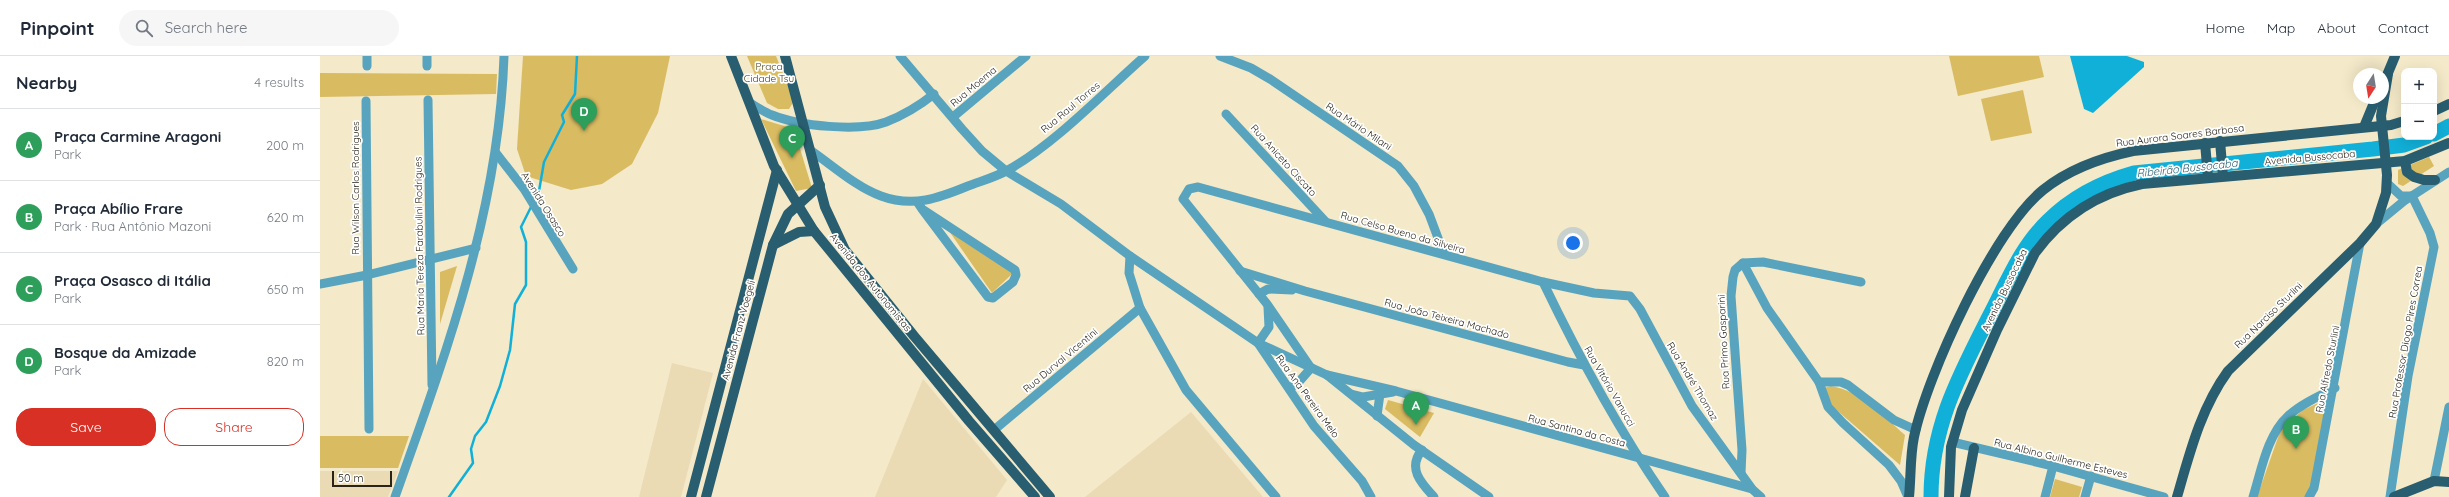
<!DOCTYPE html>
<html lang="en">
<head>
<meta charset="utf-8">
<style>
  :root { --surface:#fff; --page:#f6f6f7; --text:#1f2937; --muted:#747a83; --line:#e0e1e3; --accent:#d93025 }
  body { margin:0; font-family:Quicksand,sans-serif; background:var(--page); color:var(--text) }
  .controls { position:absolute; right:12px; top:12px; display:grid; overflow:hidden; border-radius:8px; box-shadow:0 4px 16px #0002 }
  .controls button { width:36px; height:36px; display:grid; place-items:center; padding:0; border:0; border-bottom:1px solid var(--line); background:var(--surface); color:var(--text); font:20px sans-serif }
  .compass { position:absolute; left:2033px; top:12px; width:36px; height:36px; border-radius:50%; background:var(--surface); box-shadow:0 4px 16px #0002; rotate:192deg }
  .scale { position:absolute; left:12px; bottom:10px; width:60px; box-sizing:border-box; padding-left:4px; border:2px solid #292418; border-top:0; font-size:11px; line-height:14px; white-space:nowrap; color:#292418; -webkit-text-stroke:3px #fff; paint-order:stroke }
  .you { position:absolute; left:1253px; top:187px; width:14px; height:14px; margin:-10px; border:3px solid #fff; border-radius:50%; background:#1a73e8; box-shadow:0 0 0 6px #1a73e833 }
  .badge { display:grid; place-items:center; width:26px; height:26px; border-radius:50%; background:var(--accent); color:#fff; font-size:13px; font-weight:700 }
  .pin { position:absolute; translate:-50% -33px; filter:drop-shadow(0 1px 2px #0008) }
  .pin::after { content:''; position:absolute; top:21px; width:14px; height:12px; background:inherit; clip-path:polygon(0 0,100% 0,50% 100%) }
  .list { margin:0; padding:0; list-style:none }
  h2 { display:flex; justify-content:space-between; align-items:center; height:52px; margin:0; padding:0 16px; font-size:17px }
  h2 small { font-size:13px; font-weight:400; color:var(--muted) }
  .list li { display:grid; grid-template-columns:26px 1fr auto; gap:12px; align-items:center; box-sizing:border-box; height:72px; padding:0 16px; border-top:1px solid var(--line) }
  .list b { display:block; font-size:15px; white-space:nowrap }
  .list p { margin:0; font-size:13px; white-space:nowrap; color:var(--muted) }
  .list em { font-size:13px; font-style:normal; color:var(--muted) }
  .actions { display:flex; gap:8px; padding:12px 16px }
  .actions a { flex:1; padding:9px 0; border:1px solid var(--accent); border-radius:16px; text-align:center; font-size:14px; color:var(--accent) }
  .actions .main { background:var(--accent); color:#fff }
  .icon { flex:none; width:22px; height:22px; fill:none; stroke:currentColor; stroke-width:2; stroke-linecap:round; stroke-linejoin:round }
  .map { position:relative; flex:none; width:2129px; height:441px; overflow:hidden }
  header { display:flex; align-items:center; gap:24px; box-sizing:border-box; height:56px; padding:0 20px; background:var(--surface); border-bottom:1px solid var(--line) }
  header strong { font-size:19px }
  nav { display:flex; gap:22px; margin-inline-start:auto; font-size:14px }
  .search { width:280px; height:36px; background:var(--page); display:flex; align-items:center; gap:10px; box-sizing:border-box; padding:0 14px; border-radius:22px; color:var(--muted); font-size:15px }
  main { display:flex }
  aside { flex:1; background:var(--surface) }
  .map>svg:first-child { display:block }
  .built { fill:#eadbb5 }
  .green { fill:#d9bb62 }
  .water { fill:#11b0d9 }
  .lines { fill:none; stroke-linecap:round; stroke-linejoin:round }
  .stream { stroke:#11b0d9; stroke-width:2.5 }
  .river { stroke:#11b0d9; stroke-width:15 }
  .minor { stroke:#58a4be; stroke-width:9 }
  .major { stroke:#285e70; stroke-width:10 }
  .labels { text-anchor:middle; stroke-width:3.5; stroke-linejoin:round; paint-order:stroke }
  .park-label { font-size:10px; fill:#483a0e; stroke:#fff }
  .street-label { font-size:10px; fill:#292418; stroke:#fff }
  .water-label { font-size:11px; font-style:italic; fill:#295e70; stroke:#fff }
</style>
</head>
<body>
<header>
<strong>Pinpoint</strong>
<div class="search"><svg class="icon" aria-label="search" viewBox="0 0 24 24"><circle cx="10" cy="10" r="6"/><path d="M15 15l6 6"/></svg>Search here</div>
<nav><a>Home</a><a>Map</a><a>About</a><a>Contact</a></nav>
</header>
<main>
<aside>
<h2>Nearby<small>4 results</small></h2>
<ul class="list">
<li><span class="badge" style="background:#2e9e5b">A</span><div><b>Praça Carmine Aragoni</b><p>Park</p></div><em>200 m</em></li>
<li><span class="badge" style="background:#2e9e5b">B</span><div><b>Praça Abílio Frare</b><p>Park · Rua Antônio Mazoni</p></div><em>620 m</em></li>
<li><span class="badge" style="background:#2e9e5b">C</span><div><b>Praça Osasco di Itália</b><p>Park</p></div><em>650 m</em></li>
<li><span class="badge" style="background:#2e9e5b">D</span><div><b>Bosque da Amizade</b><p>Park</p></div><em>820 m</em></li>
</ul>
<div class="actions"><a class="main">Save</a><a>Share</a></div>
</aside>
<div class="map">
<svg width="2129" height="441" viewBox="0 0 2129 441">
  <rect width="100%" height="100%" fill="#f4e9c8"/>
  <g class="built">
    <path d="M352,307l41,10 -32,124h-42z"/>
    <path d="M603,323l84,101 -11,17h-121z"/>
    <path d="M871,356l72,85h-178z"/>
    <path d="M0,415h78l-10,26h-68z"/>
  </g>
  <g class="green">
    <path d="M203,0h147l-12,57 -26,51 -30,20 -31,6 -45,-14 -9,-27z"/>
    <path d="M427,0h29l18,45 -5,8h-11l-11,-6z"/>
    <path d="M1629,0h90l5,21 -86,19z"/>
    <path d="M0,17l177,1 -1,20 -176,3z"/>
    <path d="M1703,34l9,43 -41,8 -10,-42z"/>
    <path d="M441,63l33,10 18,59 -16,3z"/>
    <path d="M2109,101l5,9 -31,20 -5,-2v-14z"/>
    <path d="M627,172l66,45 -21,20z"/>
    <path d="M137,210l-17,58v-52z"/>
    <path d="M1511,330c30,5 51,29 74,49l-5,30 -68,-59 -8,-18z"/>
    <path d="M2009,342l-17,90 -6,9h-49l24,-68 22,-19z"/>
    <path d="M1068,344l46,13 -14,24 -35,-28z"/>
    <path d="M0,380h89l-11,32h-78z"/>
    <path d="M1735,423l27,8 -3,10h-29z"/>
  </g>
  <path class="water" d="M1750,0h57l17,6v5l-51,46 -9,-4z"/>
  <g class="lines">
    <g class="stream">
      <path d="M214,145l5,-10 5,-29 20,-40 -2,-7 13,-21 2,-38"/>
      <path d="M129,441l24,-34 -2,-14 4,-13 11,-14 14,-36 10,-36 5,-46 11,-19v-43l-5,-15 11,-22"/>
    </g>
    <g class="river">
      <path d="M2114,78l15,-8"/>
      <path d="M1611,441c0,-71 29,-123 60,-184 17,-33 30,-66 57,-92 24,-24 54,-39 86,-48l239,-24 31,-4 22,-8"/>
    </g>
    <g class="minor">
      <path d="M47,0v10"/>
      <path d="M580,0l62,73 20,22 24,20 55,33 69,52 128,87 69,32 87,70 75,52"/>
      <path d="M900,0l31,12 19,11 128,87 16,20 15,28 15,40"/>
      <path d="M107,10v-10"/>
      <path d="M108,44l4,285"/>
      <path d="M46,45l3,328"/>
      <path d="M430,47c7,4 14,9 22,12 27,11 87,17 114,7 18,-7 33,-16 48,-28"/>
      <path d="M906,58l99,107"/>
      <path d="M633,61l73,-61"/>
      <path d="M490,94c22,15 46,37 71,46 32,12 58,2 87,-10 13,-5 28,-9 40,-16 47,-26 96,-78 137,-114"/>
      <path d="M176,97l28,36 49,80"/>
      <path d="M2067,127l14,13h11"/>
      <path d="M598,147l4,6 66,88 5,1 20,-16 3,-7 -1,-5 -93,-61"/>
      <path d="M2056,168l28,-23 45,-29"/>
      <path d="M810,200l-1,17 11,35 46,82 90,107"/>
      <path d="M1423,207l24,45 52,74 9,25 15,16 46,42 12,16 7,16"/>
      <path d="M920,215l65,20 263,71 16,3"/>
      <path d="M1223,226c36,75 75,147 122,215"/>
      <path d="M0,228l47,-9 109,-27"/>
      <path d="M939,238l9,-5 24,1"/>
      <path d="M948,251l1,20 -11,16 56,83 48,55 9,16"/>
      <path d="M991,312l-44,-64 -84,-105 6,-10 9,-2 345,95 51,11 36,3 10,13 52,97 60,83 9,8"/>
      <path d="M1007,319l69,16 356,98"/>
      <path d="M1499,326h22l7,3 46,35 22,10"/>
      <path d="M969,332l8,-4 14,-16"/>
      <path d="M1031,338l12,3 30,-5"/>
      <path d="M1057,360l3,-22"/>
      <path d="M674,374l146,-122"/>
      <path d="M1632,386l101,24 111,31"/>
      <path d="M1102,394c-15,18 -1,33 12,47"/>
      <path d="M1421,417l1,-23 -11,-154 2,-19 2,-7 8,-7 20,-1 98,20"/>
      <path d="M2114,425l15,-74"/>
      <path d="M75,441c51,-143 104,-287 109,-441"/>
      <path d="M1725,441l8,-31"/>
      <path d="M1765,441l6,-21"/>
      <path d="M1933,441c8,-25 14,-62 35,-81 13,-12 31,-20 47,-28"/>
      <path d="M1989,441l5,-9 46,-245"/>
      <path d="M2070,441l18,-121 26,-129 -4,-14 -18,-37"/>
    </g>
    <g class="major">
      <path d="M411,0l43,110 40,65 155,190 66,76"/>
      <path d="M465,0l40,151 20,43 69,86 136,161"/>
      <path d="M2065,24l10,-24"/>
      <path d="M2114,55l15,-7"/>
      <path d="M2044,71l12,-29"/>
      <path d="M1900,85l3,35"/>
      <path d="M1885,87l3,34"/>
      <path d="M2085,105l2,11 7,5 10,3h11"/>
      <path d="M453,189l26,-13 15,-1"/>
      <path d="M371,441l86,-327"/>
      <path d="M386,441l67,-252 15,-31 32,-29"/>
      <path d="M1589,441c2,-20 1,-41 5,-60 13,-62 80,-208 129,-247 26,-21 57,-32 90,-39l258,-26 13,-4"/>
      <path d="M1629,441l2,-50 11,-37 35,-80 38,-77c27,-37 63,-60 107,-69l263,-23 44,-18"/>
      <path d="M1645,441l9,-49"/>
      <path d="M1857,441c13,-45 24,-89 51,-126l132,-128 16,-19 10,-31 1,-18 -6,-59 7,-42"/>
      <path d="M2074,441l40,-16 15,1"/>
    </g>
  </g>
  <g class="labels">
    <g class="park-label">
      <text x="449" y="14">Praça<tspan x="449" dy="12">Cidade Tsu</tspan></text>
    </g>
    <g class="street-label">
      <text transform="translate(653 30) rotate(-40)" y="4">Rua Moema</text>
      <text transform="translate(750 51) rotate(-40)" y="4">Rua Raul Torres</text>
      <text transform="translate(1039 70) rotate(34)" y="4">Rua Mário Milani</text>
      <text transform="translate(1860 79) rotate(-7)" y="4">Rua Aurora Soares Barbosa</text>
      <text transform="translate(1990 101) rotate(-5)" y="4">Avenida Bussocaba</text>
      <text transform="translate(964 104) rotate(48)" y="4">Rua Aniceto Ciscato</text>
      <text transform="translate(35 132) rotate(-90)" y="4">Rua Wilson Carlos Rodrigues</text>
      <text transform="translate(224 148) rotate(58)" y="4">Avenida Osasco</text>
      <text transform="translate(1083 176) rotate(16)" y="4">Rua Celso Bueno da Silveira</text>
      <text transform="translate(99 190) rotate(-91)" y="4">Rua Maria Tereza Farabulini Rodrigues</text>
      <text transform="translate(551 226) rotate(51)" y="4">Avenida dos Autonomistas</text>
      <text transform="translate(1684 234) rotate(-64)" y="4">Avenida Bussocaba</text>
      <text transform="translate(1948 259) rotate(-44)" y="4">Rua Narciso Sturlini</text>
      <text transform="translate(1127 262) rotate(15)" y="4">Rua João Teixeira Machado</text>
      <text transform="translate(418 274) rotate(-75)" y="4">Avenida Franz Voegeli</text>
      <text transform="translate(1403 286) rotate(-93)" y="4">Rua Primo Gasparini</text>
      <text transform="translate(2085 286) rotate(-80)" y="4">Rua Professor Diogo Pires Correa</text>
      <text transform="translate(740 304) rotate(-40)" y="4">Rua Durval Vicentini</text>
      <text transform="translate(2007 313) rotate(-79)" y="4">Rua Alfredo Sturlini</text>
      <text transform="translate(1373 325) rotate(59)" y="4">Rua André Thomaz</text>
      <text transform="translate(1290 330) rotate(60)" y="4">Rua Vitório Vanucci</text>
      <text transform="translate(988 340) rotate(54)" y="4">Rua Ana Pereira Melo</text>
      <text transform="translate(1257 374) rotate(15)" y="4">Rua Santina da Costa</text>
      <text transform="translate(1741 402) rotate(14)" y="4">Rua Albino Guilherme Esteves</text>
    </g>
    <g class="water-label">
      <text transform="translate(1867 112) rotate(-6)" y="4">Ribeirão Bussocaba</text>
    </g>
  </g>
</svg>
<div class="controls">
<button>+</button>
<button>−</button>
</div>
<svg class="compass" viewBox="-18 -18 36 36"><path d="M0-13l5 13h-10z" fill="#e53935"/><path d="M0 13l5-13h-10z" fill="#747a83"/></svg>
<div class="scale">50 m</div>
<div class="you"></div>
<div class="pin badge" style="left:1096px;top:369px;background:#2e9e5b">A</div>
<div class="pin badge" style="left:1976px;top:393px;background:#2e9e5b">B</div>
<div class="pin badge" style="left:472px;top:102px;background:#2e9e5b">C</div>
<div class="pin badge" style="left:264px;top:75px;background:#2e9e5b">D</div>
</div>
</main>
</body>
</html>
